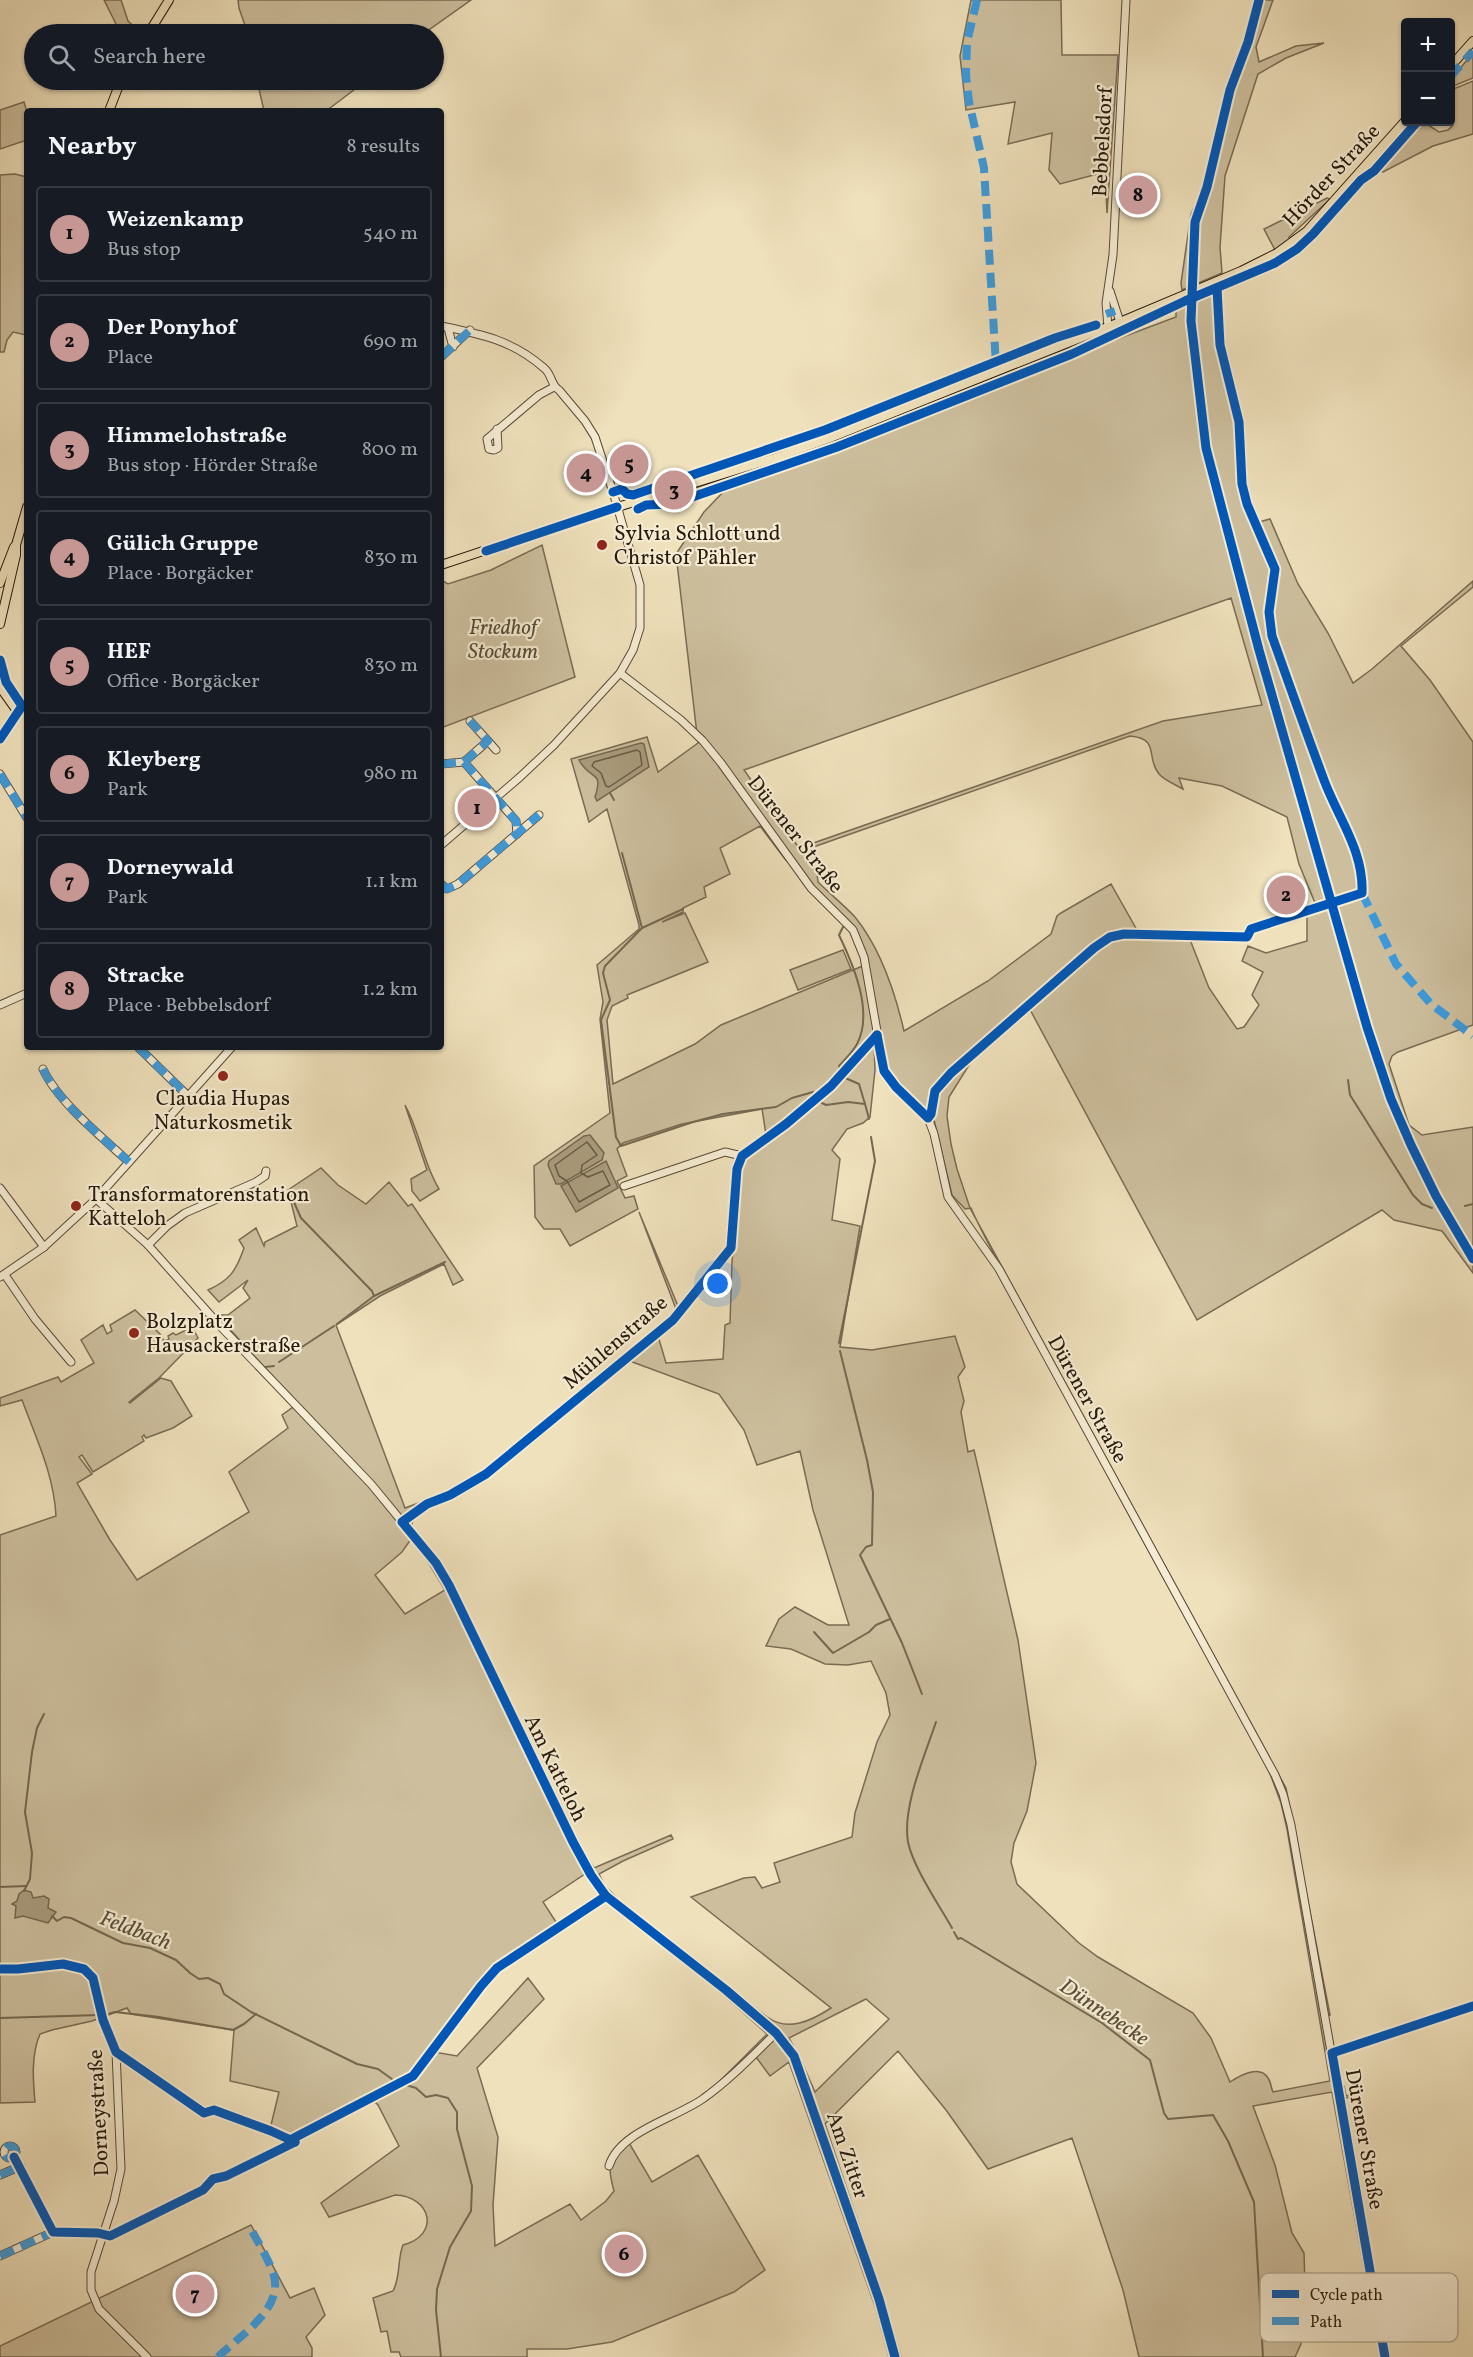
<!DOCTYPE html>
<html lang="en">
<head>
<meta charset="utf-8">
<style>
  :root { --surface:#171b24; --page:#20242c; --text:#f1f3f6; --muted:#9ea1a6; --line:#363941; --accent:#c59692 }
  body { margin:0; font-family:Vollkorn,serif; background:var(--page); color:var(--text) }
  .controls { position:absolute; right:18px; top:18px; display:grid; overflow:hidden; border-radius:6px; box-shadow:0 2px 4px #0004 }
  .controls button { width:54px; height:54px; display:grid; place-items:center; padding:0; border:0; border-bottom:2px solid var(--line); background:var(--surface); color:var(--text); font:30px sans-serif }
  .you { position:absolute; left:718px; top:1284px; width:21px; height:21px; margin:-15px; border:4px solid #fff; border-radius:50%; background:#1a73e8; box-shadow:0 0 0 9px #1a73e833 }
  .badge { display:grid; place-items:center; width:39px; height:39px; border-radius:50%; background:var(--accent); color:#111; font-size:20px; font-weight:700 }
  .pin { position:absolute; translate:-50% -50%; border:3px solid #fff; box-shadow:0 2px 6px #0006 }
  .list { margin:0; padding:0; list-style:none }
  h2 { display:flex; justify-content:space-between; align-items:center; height:78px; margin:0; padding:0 24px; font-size:26px }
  h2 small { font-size:20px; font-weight:400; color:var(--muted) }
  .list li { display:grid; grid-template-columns:39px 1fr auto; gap:18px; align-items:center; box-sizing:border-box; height:96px; margin:0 12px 12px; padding:0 12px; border:2px solid var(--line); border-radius:6px }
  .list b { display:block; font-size:22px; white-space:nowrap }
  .list p { margin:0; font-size:20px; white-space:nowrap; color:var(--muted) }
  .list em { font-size:20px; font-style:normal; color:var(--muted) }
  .icon { flex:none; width:33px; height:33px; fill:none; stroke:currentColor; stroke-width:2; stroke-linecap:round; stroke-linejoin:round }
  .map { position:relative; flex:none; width:1473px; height:2357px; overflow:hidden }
  .search { position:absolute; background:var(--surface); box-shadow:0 2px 4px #0004; left:24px; top:24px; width:420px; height:66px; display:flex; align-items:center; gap:15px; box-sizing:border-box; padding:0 21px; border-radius:33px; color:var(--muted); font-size:22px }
  .panel { position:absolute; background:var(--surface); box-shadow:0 2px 4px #0004; left:24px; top:108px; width:420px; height:942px; border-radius:6px }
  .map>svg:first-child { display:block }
  .green { fill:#cdbf9e; stroke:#796c54; stroke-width:1.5; fill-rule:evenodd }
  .water { fill:#aa9d7f; stroke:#756850; stroke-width:1.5 }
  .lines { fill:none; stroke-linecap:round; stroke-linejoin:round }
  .shore { stroke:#685b44; stroke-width:1.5 }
  .stream { stroke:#756850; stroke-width:2 }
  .minor-casing { stroke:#584b36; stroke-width:9 }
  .major-casing { stroke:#25190a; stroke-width:10 }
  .minor { stroke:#f5ecd3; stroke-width:7 }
  .major { stroke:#efe1bc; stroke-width:8 }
  .quiet { stroke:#3c9bde; stroke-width:8; stroke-dasharray:15 8; stroke-linecap:butt }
  .cycleway-casing { stroke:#f5ecd3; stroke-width:13 }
  .cycleway { stroke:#0057b8; stroke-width:9 }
  .poi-dot { fill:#8f2418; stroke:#f5ecd3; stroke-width:2 }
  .labels { text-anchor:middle; stroke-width:4.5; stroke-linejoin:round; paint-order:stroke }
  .street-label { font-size:21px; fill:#25190a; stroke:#f5ecd3 }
  .poi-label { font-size:21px; fill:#25190a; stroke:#f5ecd3; text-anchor:start }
  .park-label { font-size:21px; font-style:italic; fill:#574b36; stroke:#f5ecd3 }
  .water-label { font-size:22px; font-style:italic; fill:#5a4e39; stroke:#f5ecd3 }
  .key { fill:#f5ecd3; stroke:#b7ad97; stroke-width:1.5 }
  .key-label { font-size:16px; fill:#25190a }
</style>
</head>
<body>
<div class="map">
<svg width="1473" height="2357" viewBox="0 0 1473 2357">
  <rect width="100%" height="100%" fill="#efe1bc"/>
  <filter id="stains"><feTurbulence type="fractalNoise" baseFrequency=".00333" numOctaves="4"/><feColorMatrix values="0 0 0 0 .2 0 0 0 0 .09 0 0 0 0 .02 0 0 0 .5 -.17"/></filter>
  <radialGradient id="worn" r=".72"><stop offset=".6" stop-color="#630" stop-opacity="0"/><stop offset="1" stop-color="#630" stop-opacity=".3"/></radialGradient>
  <g class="green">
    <path d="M104,0h17l7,21 11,10 -3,3h-15z"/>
    <path d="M238,0h233l-48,34h-175l-9,-26z"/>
    <path d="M971,0h90l1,55h56l-11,158 -2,-41 -45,12 -11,-14 3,-37 -44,11 7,-42 -49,8 -6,-54z"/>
    <path d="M1256,0h17l-17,47 3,15 37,-16 28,-3 -38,15 -28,16 -33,102 -5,71 2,26 -40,17 -1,-7 10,-69 12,-25 23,-99 18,-47z"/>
    <path d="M1473,53v25l-22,9v-8z"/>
    <path d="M257,80h110l-41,31h-62z"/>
    <path d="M1473,81v53l-40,12 -50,26 -3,-1 39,-49h13l-4,3 11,7 9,-2 5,-5 -2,-4v-31z"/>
    <path d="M24,102l3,10v28l-27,9v-39z"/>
    <path d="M15,174l12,3v156l-1,2 -13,-3 -6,8 -3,12h-4v-177z"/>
    <path d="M1327,198l3,1 -41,38 2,3 -16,10 -11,-21z"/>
    <path d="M1215,293l4,63 18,68 2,61 6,20 28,65c0,16 -8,29 -6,45 3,34 21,67 32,99 10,27 18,55 29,82 8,18 37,72 32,89 -5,15 -32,16 -45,18l-16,-39 -12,-47 -65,-31 -43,-8 4,11c-7,-4 -19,-9 -24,-15 -14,-17 2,-35 -29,-38l-328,115 15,23 1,8c12,12 26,23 37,35 26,32 40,75 49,114l84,-50 63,-47 6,-18 4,-3 50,-29 26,46 50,2 22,56 28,41 7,-2 15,-22 -7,-10 11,-23 -21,-11 6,-15 18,7 41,-12v-31l52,-13 6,-9 1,-15 -36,-83 -56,-154 -3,-27 6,-28v-13l-3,-10 -15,-36 11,-3 28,65 30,49 25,50 19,-14 101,-88v6l-72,59 29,34 43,62v283l-75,27 -6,4 -3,8 20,61 13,10 51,-8v146l-31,-42 -48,-11 -12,-10 -185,110 -170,-316 -43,37 -35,56 -2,19 4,28 6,25 13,39 316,580 44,227 -8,3 18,67 4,1 2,10 18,-5 -20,8 45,258h-9l-48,-265 -79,14 22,59 17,68 12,20 1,33 -4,58 -6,13h-156l-16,-67 -51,-152 -84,31 -42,-59 -48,-59 -73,73 54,160 22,73h-12l-13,-48 -87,-247 -19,14 -14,-19 -47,35 58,-58 -47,-42 -114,-90 -21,-28 -42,28 15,23 -60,41v5l-64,81 23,4 71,-78 16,21 -67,69 21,69 -5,68 2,41 75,-42 11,16 25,-19 8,-10c-8,-29 -4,-27 14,-50l24,41 46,-27 67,115 -31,22 -122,50 -45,7h-40v8h-126l-2,-5h-8l-4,-21 -6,1 -8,-34 20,-7c8,-15 4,-31 10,-46 38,-10 28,-49 -8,-50l-66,22 -8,-14 78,-57 -21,-41 -5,-5 -8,2 -74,37 -21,-10 9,-37 -49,-11 4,-51 -103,-16 -4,-6 -35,13 -40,9 -12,4c-9,21 -7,46 -5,68l-35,1v-568l56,-19c-2,-41 -20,-78 -34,-116l-22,6v-8l58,-21 3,5 33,-19 -13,-23 22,-15 4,9 5,-3 -2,-6 25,-15 25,24 4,7 5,-2 -1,-3 5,-3 3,2 16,-8 6,11 -39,40 -30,24 1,1 31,-25 10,3 21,35 -19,12 -27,10 -2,-3 -2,2 2,4 -51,31 -11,-17 -3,2 13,17 -15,9 33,57 27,40 112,-68 -20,-40 59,-44 -6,-13 11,-8 -28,-39 -48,-53h11l22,-17 -7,-10 5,-8 -29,22 -11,-12c22,-10 28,-19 36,-42l-5,-8 17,-12 8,18 1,-4 32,-16 -9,-36 33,-22 17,17 28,19 23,-22 19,24 4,-2 51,76 -10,5 -9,-21 -64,32 -44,29 69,183 44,-16 32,-18 175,-144 20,-21 -37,-97 39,94 44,-52 -64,82 8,27 57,-4 2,-34 5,-2 2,-61 8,-93 4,-13 23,-15 -5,-32 -80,15 -59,19 -6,6 10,27 -10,5 8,17 9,-2 4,13 -68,37 -10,-17h-16l-9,-12 -1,-51 76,-53 -10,-94 3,-17 -6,-37 42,-36v-4l-32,-116 -18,13 -18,-63 76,-22 11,35 40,-29 -22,-189 28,-42 22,-23 29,-12 95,-33 145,-59 181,-68v-7zM1231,598l31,107 -99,16 -364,127 -55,-78zM760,826l25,33 65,63 11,19 4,24 -144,60 -26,19 -82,40 -6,-64 5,-14 16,-8 -1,-3 81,-33 -23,-49 -23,9 21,-10v-4l23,-11 -2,-10 26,-13 -10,-26zM881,1043l6,25 47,52 18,75 13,14 6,-1c14,32 32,61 47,93 78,160 167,314 251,470l12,32 6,26 43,252 -57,11c-2,-4 -2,-10 -5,-14 -8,-14 -29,-2 -38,4l-19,-44 -18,-25 -95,-56 -19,-14 -62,-59 -6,-22 3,-19 13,-32 9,-48 -18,-123 -44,-190 -6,2 -7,-40 3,-11 -6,-24 7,-10 -10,-31 -83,14 -32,-3 20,-121 -28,-6 8,-61 -8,-9 15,-21 16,-6 7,-6 5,-47 -1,-26zM627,1360l92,34 25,36 13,35 43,-14 13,59 36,115h-21l-33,-18 -16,12 -13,27 25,3 34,15 23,1 23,-4 15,32 4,22 -13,27 -22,71 -3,24 -78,26 6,19 -18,6 -7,-11 -11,1 -53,19 140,111c-20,13 -43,24 -64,9l-141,-110 -21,-21 -6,-12 24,-13 50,-22 -2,-4 -77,33 -10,-16 -49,-98 -81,-169 -6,4 -14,-23 -24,-32 3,-15c25,-18 56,-27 81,-46 41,-30 79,-65 118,-98zM411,1539l19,26 15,25 -40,24 -30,-39 27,-23zM866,1999l23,20 -74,73 -15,-34 -11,-20z"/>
    <path d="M1099,337v3l-25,12 -77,29 -1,-6z"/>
    <path d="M995,364l-3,4 -118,49 -3,-3z"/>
    <path d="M990,378l2,1 1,4 -150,60 -161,56 13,-11 110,-36z"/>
    <path d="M868,415v4l-83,32 -30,9 -1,-3z"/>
    <path d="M542,545l33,132 -134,51v-148l7,4 43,-14z"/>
    <path d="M843,950l8,19 -53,21 -8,-20z"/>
    <path d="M405,1105c15,27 18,58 34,84l-19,12 -8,-10 -1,-12 16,-9z"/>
    <path d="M251,2225l39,73 24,-10 11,27 -19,22 6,11v9h-312v-11z"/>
  </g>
  <g class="water">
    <path d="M641,743l3,1 5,23 -52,34 -2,-4c9,-28 -5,-16 -16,-37z"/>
    <path d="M590,1135l14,18 -2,7 -41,24h-5l-8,-19 1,-4 35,-25z"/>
    <path d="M606,1161l12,27 -42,24 -15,-26z"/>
    <path d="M24,1890l7,2 2,6 11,-2 5,3 -1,9 8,4 -8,11 -25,-7 -8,2 1,-12 -4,-2 5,-3 2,-7z"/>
  </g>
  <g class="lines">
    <g class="shore">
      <path d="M637,750l3,2 2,13 -33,22 -3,-1 -5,-13 -9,-7 2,-4z"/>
      <path d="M587,1142l10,13 -15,10 -1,8 7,4 15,-6 7,14 -31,17 -12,-21 -8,-5 -4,-11z"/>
    </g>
    <g class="stream">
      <path d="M610,793l4,7"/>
      <path d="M622,853l20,75"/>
      <path d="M683,909l-41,19 -37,38 -2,7 7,27 -9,20 15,117 5,9 72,-24 30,-8 53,-7 16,-9 21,-6 2,4"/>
      <path d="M840,1069l-1,-3c6,-7 13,-13 18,-22 17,-32 -4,-80 -18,-109l4,-8"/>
      <path d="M843,1077l16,7 6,20"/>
      <path d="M1348,1080l2,15 63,100 9,9 10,4"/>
      <path d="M818,1101l8,4 22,-3 17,2 4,15"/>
      <path d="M289,1191l12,27 71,73 2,5"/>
      <path d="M1465,1206l8,-2"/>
      <path d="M337,1324l37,-28 71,-34"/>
      <path d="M839,1343l36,-182 -4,-24"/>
      <path d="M840,1351l27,109 6,32 -1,53 -6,2 -6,8 42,88 20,51"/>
      <path d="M279,1362l55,-36"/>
      <path d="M265,1367l9,-1"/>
      <path d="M814,1632l19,21 36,-21 7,-7 14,-6"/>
      <path d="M936,1722c-11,33 -34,85 -28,120 5,25 31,63 44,86"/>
      <path d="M0,1887l26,-1"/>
      <path d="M24,1891l6,-12 2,-26 -7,-41 7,-60 5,-24 7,-14"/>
      <path d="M52,1916l5,5 7,-4 7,1 52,25 27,5 26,12 14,13 9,6 9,-1 12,6 4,10 27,18 106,52 21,5 18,13"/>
      <path d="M954,1932l4,7 3,-1 141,85 48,37 14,53 4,6 45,-4 15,26 26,61 9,155"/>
      <path d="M105,2015l10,-3 44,5 74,13 11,-6 12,-10"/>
      <path d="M0,2018l99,-3"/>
      <path d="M406,2085l10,3 10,9 10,-2 12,3 9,14v17l15,57 -1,25 -21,36 -13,42 -1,21 5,47"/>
    </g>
    <g class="minor-casing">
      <g id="minor">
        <path d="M1110,291l10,31"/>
        <path d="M441,326c40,8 71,14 103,42 8,6 7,18 15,22l26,31 10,16 18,55 27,93v43l-7,22 -13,23 -66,72 -34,32 -79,68"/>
        <path d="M1108,327l-2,-24 7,-48 13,-255"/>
        <path d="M448,328l5,19"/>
        <path d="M441,357l29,-27"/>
        <path d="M497,429l1,19 -4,2 -5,-1 -2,-10 52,-44 15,-8"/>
        <path d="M620,673l61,47 22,21 18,22 90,125 42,42 11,27 20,114 12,16 32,31 6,16 14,63 51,72 276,506 8,19 8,31 94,532"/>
        <path d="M488,741l8,9"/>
        <path d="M464,762l24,-21 -18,-20"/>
        <path d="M441,764l23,-2 52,59 1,13"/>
        <path d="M0,774l27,44"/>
        <path d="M441,884l6,5 11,-5 81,-69"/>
        <path d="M0,1005l27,-12"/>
        <path d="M138,1047l50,49"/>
        <path d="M43,1069c15,33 59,68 86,93"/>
        <path d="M624,1186l101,-34 17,4"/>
        <path d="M0,1188l44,59"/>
        <path d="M96,1199l52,46 74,83 149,156 65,79 13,22 124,257 18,33 15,21 120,94 50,43 18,23 85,243 16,58"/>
        <path d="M148,1245l19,-19 18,-13 71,-31 9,-6 1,-5"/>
        <path d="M5,1275l30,44 36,43"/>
        <path d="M0,1277l44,-30 52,-48 136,-152"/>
        <path d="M402,1522l25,-18 23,-9 36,-21 187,-154 58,-72 6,-79 5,-13 44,-32 45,-38 46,-51"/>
        <path d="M0,1969h18l45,-5 21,5 9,9 10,42 13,32 5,117 -7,32 -23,71v18l8,19 48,48"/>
        <path d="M116,2052l88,61 10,-3 57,21"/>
        <path d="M1332,2053l141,-47"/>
        <circle cx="10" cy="2152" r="6"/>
        <path d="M14,2157l39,75 45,1 12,3 93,-46 10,-11 13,-3"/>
        <path d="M609,2166c10,-35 68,-48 95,-68 27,-19 49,-43 72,-65"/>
        <path d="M0,2175l21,-9"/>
        <path d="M0,2256l53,-24"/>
      </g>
    </g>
    <g class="major-casing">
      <g id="major">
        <path d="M148,34l21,-34"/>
        <path d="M1450,67l23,-26"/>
        <path d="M109,111l12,-31"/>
        <path d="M441,565l135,-45 199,-62 55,-20 290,-116 121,-51 36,-18 30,-22 99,-111"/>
        <path d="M0,583l14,-36"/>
        <path d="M0,624l16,-69v-10l11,-38"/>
        <path d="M0,660l6,22 16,24"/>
        <path d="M0,687l17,24"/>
        <path d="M0,739l17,-28 10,-9"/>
      </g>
    </g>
    <use href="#minor" class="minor"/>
    <use href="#major" class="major"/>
    <g class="quiet">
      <path d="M977,0l-10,42 -1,33 3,27 15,66 12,197"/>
      <path d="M1450,77l23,-26"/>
      <path d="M1106,314l9,-3"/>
      <path d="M441,357l29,-27"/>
      <path d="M464,762l24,-21 -18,-20"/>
      <path d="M441,764l23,-2 52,59 1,13"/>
      <path d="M0,774l27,44"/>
      <path d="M441,884l6,5 11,-5 81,-69"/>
      <path d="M1362,893l34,71 35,40 42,32"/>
      <path d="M138,1047l50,49"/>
      <path d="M43,1069c15,33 59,68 86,93"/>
      <circle cx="10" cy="2152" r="6"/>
      <path d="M0,2175l21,-9"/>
      <path d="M0,2256l53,-24"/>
      <path d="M218,2357c21,-21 65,-47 56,-81 -5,-17 -17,-35 -25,-51"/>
    </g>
    <g class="cycleway-casing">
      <g id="cycleway">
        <path d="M1259,0l-11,42 -18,48 -23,97 -12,35 -4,99 15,127 53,202 108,377 24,72 20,46 25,51 37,63"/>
        <path d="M613,492l9,-3 5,5 6,1 192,-65 230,-92 41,-13"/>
        <path d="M638,509l8,-4 26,-1 165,-57 235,-93 113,-53 90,-38 22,-14 16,-15 48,-54 13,-9 43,-49"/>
        <path d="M486,551l131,-44"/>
        <path d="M0,660l6,22 16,24 -22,33"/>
        <path d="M877,1035l-46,51 -45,38 -44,32 -5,13 -6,79 -58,72 -187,154 -36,21 -23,9 -25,18 34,41 13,22 124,257 18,33 15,21 120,94 50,43 18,23 85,243 16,58"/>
        <path d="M877,1035l7,36 12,16 32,31 3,-4 4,-23 16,-18 143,-125 16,-11 14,-3 123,3 4,-8 111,-36c2,-42 -24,-75 -38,-113 -18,-48 -35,-96 -52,-144l-3,-24 6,-43 -28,-65 -5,-20 -3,-62 -19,-77 -3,-57"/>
        <path d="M0,1969h18l45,-5 21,5 9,9 10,42 13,32 88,61 10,-3 57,21 24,11"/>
        <path d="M290,2140l123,-64 68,-90 16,-18 109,-72"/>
        <path d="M14,2157l39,75 45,1 12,3 93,-46 10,-11 13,-3 69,-34"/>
        <path d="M1385,2357l-53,-304 141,-47"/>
      </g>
    </g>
    <use href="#cycleway" class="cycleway"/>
  </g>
  <g class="poi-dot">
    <circle cx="602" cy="545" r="6"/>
    <circle cx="223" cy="1076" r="6"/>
    <circle cx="76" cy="1206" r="6"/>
    <circle cx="134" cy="1333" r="6"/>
  </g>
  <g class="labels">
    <g class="street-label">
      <text transform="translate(1102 142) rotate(-87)" y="7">Bebbelsdorf</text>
      <text transform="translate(1331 175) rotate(-47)" y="7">Hörder Straße</text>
      <text transform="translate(796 834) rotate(52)" y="7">Dürener Straße</text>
      <text transform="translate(615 1342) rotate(-41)" y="7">Mühlenstraße</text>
      <text transform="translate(1088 1399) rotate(61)" y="7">Dürener Straße</text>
      <text transform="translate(556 1768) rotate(64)" y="7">Am Katteloh</text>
      <text transform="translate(98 2113) rotate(-93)" y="7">Dorneystraße</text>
      <text transform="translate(1365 2139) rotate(80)" y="7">Dürener Straße</text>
      <text transform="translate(848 2155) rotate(71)" y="7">Am Zitter</text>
    </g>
    <g class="poi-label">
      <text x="614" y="540">Sylvia Schlott und<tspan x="614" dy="24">Christof Pähler</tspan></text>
      <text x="223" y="1105" text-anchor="middle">Claudia Hupas<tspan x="223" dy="24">Naturkosmetik</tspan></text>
      <text x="88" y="1201">Transformatorenstation<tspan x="88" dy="24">Katteloh</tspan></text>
      <text x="146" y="1328">Bolzplatz<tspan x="146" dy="24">Hausackerstraße</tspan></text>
    </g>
    <g class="park-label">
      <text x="503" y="634">Friedhof<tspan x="503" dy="24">Stockum</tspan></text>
    </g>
    <g class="water-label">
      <text transform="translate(136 1929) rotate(21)" y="8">Feldbach</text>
      <text transform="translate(1105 2011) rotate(34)" y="8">Dünnebecke</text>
    </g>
  </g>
  <rect x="1260" y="2273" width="198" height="69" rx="9" class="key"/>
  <rect x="1272" y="2290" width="27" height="8" fill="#0057b8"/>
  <rect x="1272" y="2317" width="27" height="8" fill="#3c9bde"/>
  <g class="key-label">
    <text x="1310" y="2300">Cycle path</text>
    <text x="1310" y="2327">Path</text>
  </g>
  <rect width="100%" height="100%" filter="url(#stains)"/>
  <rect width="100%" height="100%" fill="url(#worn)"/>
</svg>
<div class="controls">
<button>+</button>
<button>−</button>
</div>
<div class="you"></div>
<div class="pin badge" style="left:477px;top:808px">1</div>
<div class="pin badge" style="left:1286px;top:895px">2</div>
<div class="pin badge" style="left:674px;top:490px">3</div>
<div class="pin badge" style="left:586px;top:473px">4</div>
<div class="pin badge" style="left:629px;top:464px">5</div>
<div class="pin badge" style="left:624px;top:2254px">6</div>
<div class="pin badge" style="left:195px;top:2294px">7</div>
<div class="pin badge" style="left:1138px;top:195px">8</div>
<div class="search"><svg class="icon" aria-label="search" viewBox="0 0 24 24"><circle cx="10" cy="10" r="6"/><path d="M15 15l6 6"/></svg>Search here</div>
<section class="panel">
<h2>Nearby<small>8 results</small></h2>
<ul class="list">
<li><span class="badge">1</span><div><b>Weizenkamp</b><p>Bus stop</p></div><em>540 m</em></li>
<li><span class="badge">2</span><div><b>Der Ponyhof</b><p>Place</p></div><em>690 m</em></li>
<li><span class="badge">3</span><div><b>Himmelohstraße</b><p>Bus stop · Hörder Straße</p></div><em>800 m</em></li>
<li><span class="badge">4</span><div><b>Gülich Gruppe</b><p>Place · Borgäcker</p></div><em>830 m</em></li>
<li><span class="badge">5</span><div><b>HEF</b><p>Office · Borgäcker</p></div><em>830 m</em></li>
<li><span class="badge">6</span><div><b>Kleyberg</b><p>Park</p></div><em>980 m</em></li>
<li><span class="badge">7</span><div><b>Dorneywald</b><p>Park</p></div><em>1.1 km</em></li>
<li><span class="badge">8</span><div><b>Stracke</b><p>Place · Bebbelsdorf</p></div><em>1.2 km</em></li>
</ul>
</section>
</div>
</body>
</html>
